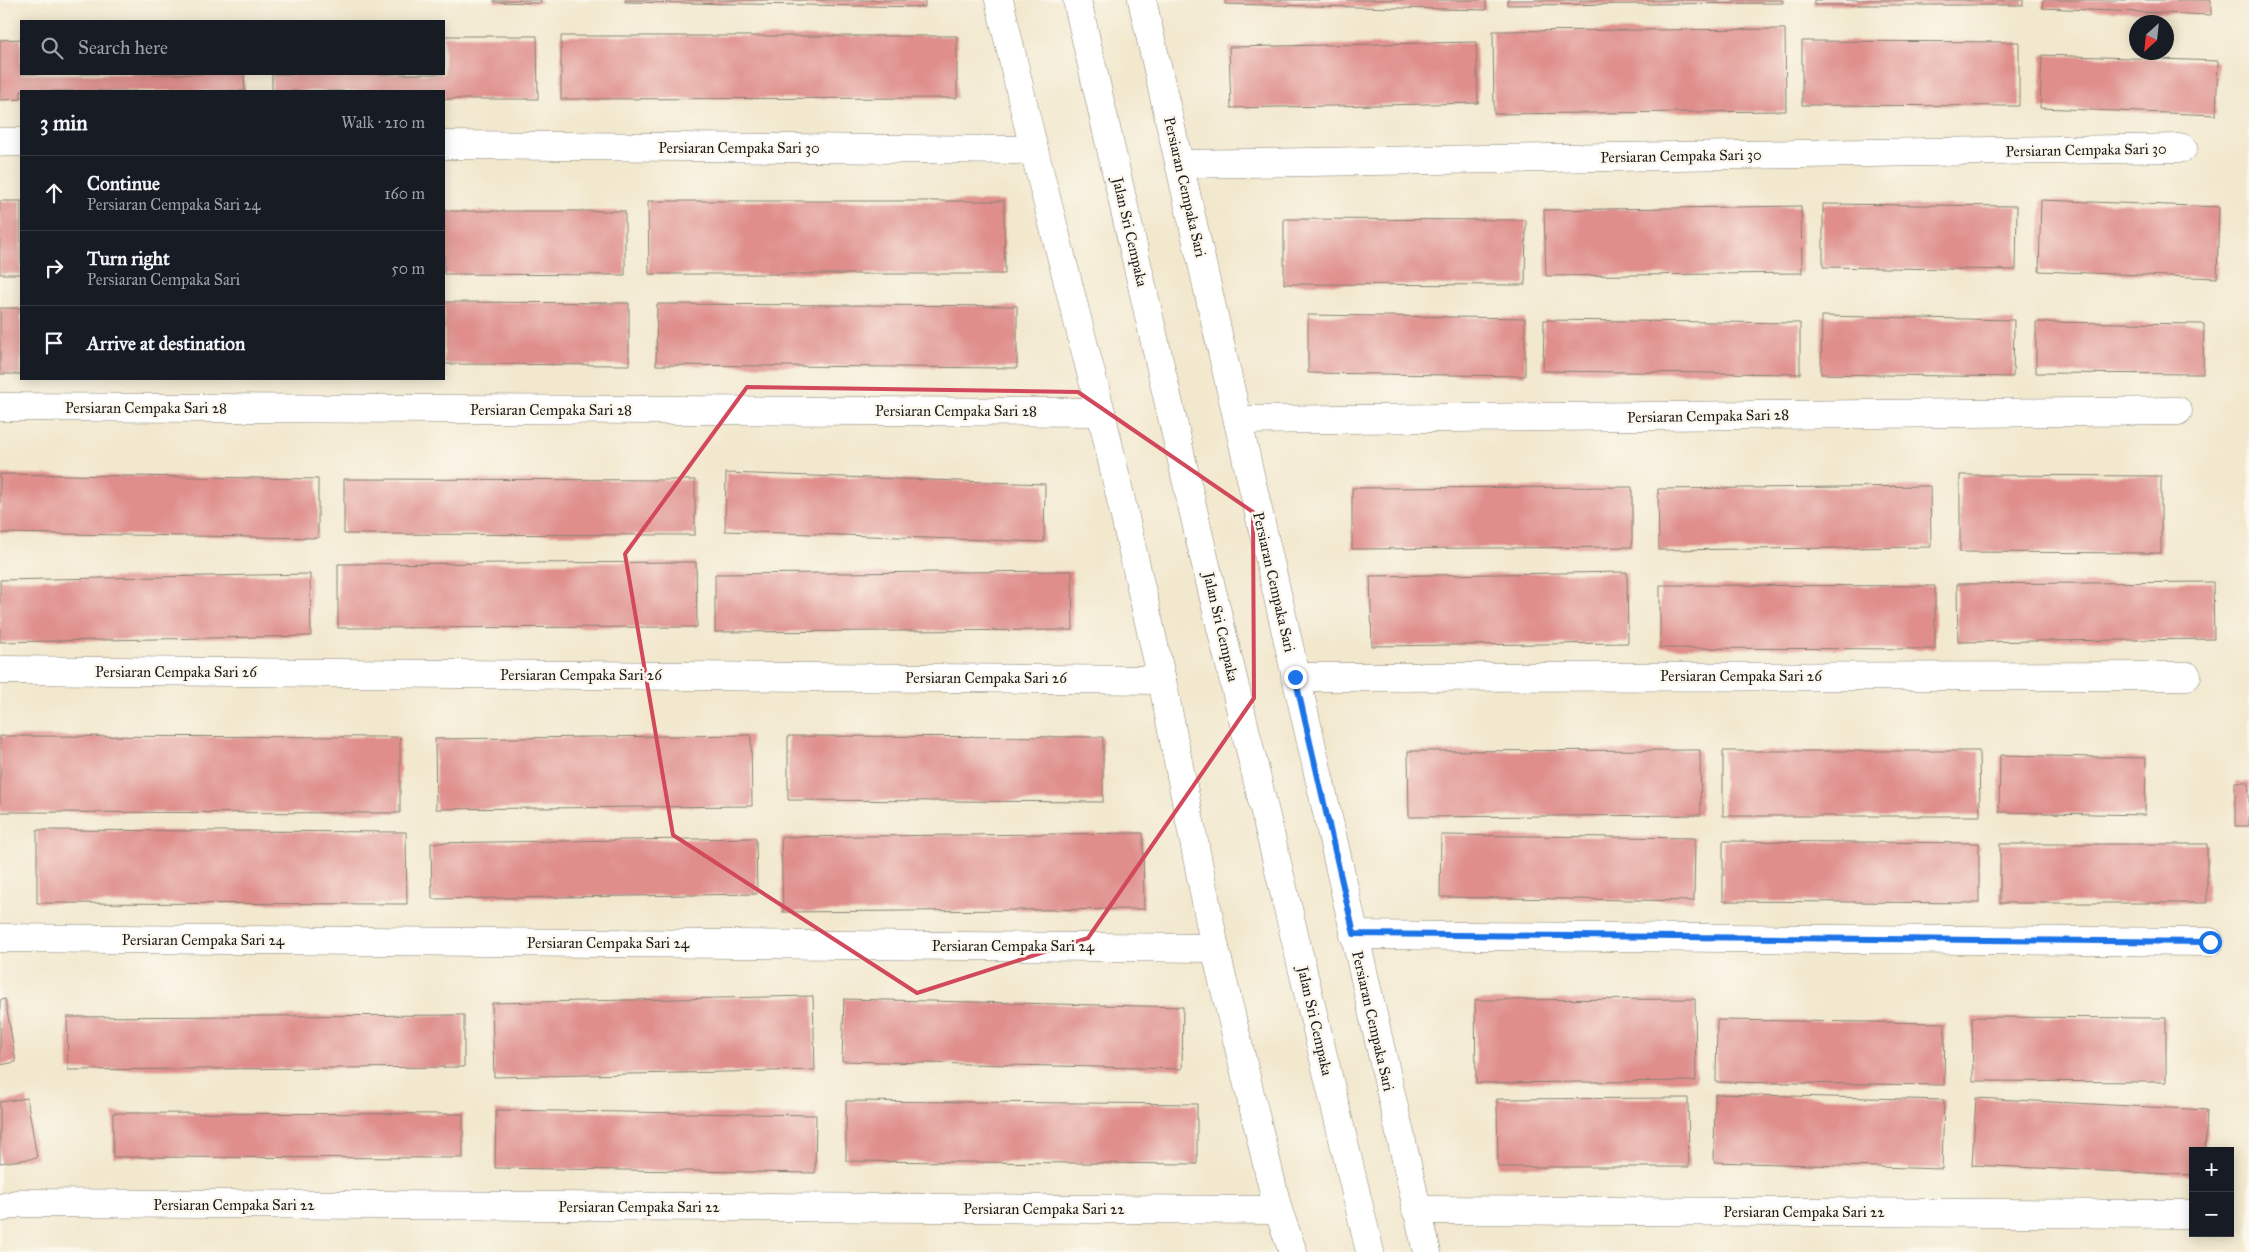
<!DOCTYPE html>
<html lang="en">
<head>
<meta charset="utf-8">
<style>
  :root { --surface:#171b24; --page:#242831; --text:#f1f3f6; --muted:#9ea1a6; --line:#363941 }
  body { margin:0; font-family:"IM FELL Great Primer",serif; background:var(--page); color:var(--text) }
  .controls { position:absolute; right:15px; bottom:15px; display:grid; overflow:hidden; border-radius:0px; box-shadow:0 2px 12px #0003 }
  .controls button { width:45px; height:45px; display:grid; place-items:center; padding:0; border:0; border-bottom:1px solid var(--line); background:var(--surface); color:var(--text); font:25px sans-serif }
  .compass { position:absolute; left:2129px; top:15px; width:45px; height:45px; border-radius:50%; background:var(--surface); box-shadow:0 2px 12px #0003; rotate:207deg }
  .stop { position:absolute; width:15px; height:15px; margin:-11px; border:4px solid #1a73e8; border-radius:50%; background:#fff }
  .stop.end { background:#1a73e8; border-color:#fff; box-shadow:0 1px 5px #0008 }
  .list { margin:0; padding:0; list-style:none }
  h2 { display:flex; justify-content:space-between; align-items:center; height:65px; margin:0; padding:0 20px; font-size:21px }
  h2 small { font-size:16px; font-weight:400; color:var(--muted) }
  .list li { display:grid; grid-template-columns:32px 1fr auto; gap:15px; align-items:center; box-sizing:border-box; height:75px; padding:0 20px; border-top:1px solid var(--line) }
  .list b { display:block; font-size:19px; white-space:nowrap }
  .list p { margin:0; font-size:16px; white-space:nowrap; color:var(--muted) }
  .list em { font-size:16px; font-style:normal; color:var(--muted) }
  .icon { flex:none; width:28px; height:28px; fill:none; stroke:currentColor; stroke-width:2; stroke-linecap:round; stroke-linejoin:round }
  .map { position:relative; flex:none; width:2249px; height:1252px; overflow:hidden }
  .search { position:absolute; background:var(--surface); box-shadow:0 2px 12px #0003; left:20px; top:20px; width:425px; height:55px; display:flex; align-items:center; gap:12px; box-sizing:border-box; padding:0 18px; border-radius:0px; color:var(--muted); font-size:19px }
  .panel { position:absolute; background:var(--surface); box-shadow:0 2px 12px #0003; left:20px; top:90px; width:425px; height:290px; border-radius:0px }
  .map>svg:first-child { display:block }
  .building { fill:#df8e8b }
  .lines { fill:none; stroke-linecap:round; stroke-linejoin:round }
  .minor-casing { stroke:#878275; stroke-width:29 }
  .minor { stroke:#fff; stroke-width:28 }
  .route { stroke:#1a73e8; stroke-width:6 }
  .marked { fill:none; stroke:#d1495b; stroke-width:4; stroke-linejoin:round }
  .labels { text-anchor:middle; stroke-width:5; stroke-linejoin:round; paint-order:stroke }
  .street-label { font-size:15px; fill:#1c1c1c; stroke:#fbf7ec }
</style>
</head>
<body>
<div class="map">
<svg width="2249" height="1252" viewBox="0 0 2249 1252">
  <rect width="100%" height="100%" fill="#fbf7ec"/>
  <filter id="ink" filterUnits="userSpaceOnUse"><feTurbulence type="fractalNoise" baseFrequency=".02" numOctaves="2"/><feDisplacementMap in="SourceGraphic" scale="10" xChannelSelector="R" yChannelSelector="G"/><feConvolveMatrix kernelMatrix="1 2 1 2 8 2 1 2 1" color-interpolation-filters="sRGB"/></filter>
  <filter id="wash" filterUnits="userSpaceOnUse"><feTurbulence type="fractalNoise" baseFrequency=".0096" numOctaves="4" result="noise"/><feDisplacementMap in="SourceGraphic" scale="20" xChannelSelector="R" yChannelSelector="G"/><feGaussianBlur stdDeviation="1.12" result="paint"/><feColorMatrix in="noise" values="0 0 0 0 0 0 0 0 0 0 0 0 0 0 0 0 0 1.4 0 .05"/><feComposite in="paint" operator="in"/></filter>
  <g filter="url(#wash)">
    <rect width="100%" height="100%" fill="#f2e8ce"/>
    <g id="blocks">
      <g class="building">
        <path d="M494,0h47v3l-47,-1z"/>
        <path d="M625,0h300v7l-300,-5z"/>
        <path d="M1225,0h261v10l-261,-6z"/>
        <path d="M1507,0h276v3l-276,2z"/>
        <rect x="1814" y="0" width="209" height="5"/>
        <path d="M2043,0h168v15l-169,-7z"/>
        <path d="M1785,29l1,82 -292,3 -1,-83z"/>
        <path d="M444,36h93l1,63h-94v-8h-172v-17h172z"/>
        <path d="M561,36h396v62l-396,1z"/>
        <path d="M21,39v35h223l1,17h-224v8l-21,1v-60z"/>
        <path d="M1802,41l217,1v64l-217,-1z"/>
        <path d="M1476,42l2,61 -247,5 -2,-61z"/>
        <path d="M2042,55l176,6 -2,54 -176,-7z"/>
        <path d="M2041,200l178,7 -2,71 -178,-7z"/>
        <rect x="0" y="201" width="21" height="73"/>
        <path d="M648,201h356l1,73h-356z"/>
        <path d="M1823,204l194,2 -1,64 -193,-3z"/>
        <path d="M1801,206l1,67 -256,3 -2,-66z"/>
        <path d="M444,211h181v64l-181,-1z"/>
        <path d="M1284,219l242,1 -1,65 -241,-1z"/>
        <path d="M444,302l185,1v62l-185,-1z"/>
        <path d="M657,304l360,2v62l-361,-3z"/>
        <rect x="0" y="308" width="21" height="66"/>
        <path d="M1308,315l217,3v58l-217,-3z"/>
        <path d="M1822,316l192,4 -1,57 -192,-3z"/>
        <path d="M1544,320l256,3v51l-257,-3z"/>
        <path d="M2036,322l168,2 -1,50 -167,-1z"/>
        <path d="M726,473l319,11 -1,58 -319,-11z"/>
        <path d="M0,474l318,5v59l-318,-5z"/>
        <path d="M1960,475l201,1v77l-201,-1z"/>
        <path d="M344,479l351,1v55l-351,-1z"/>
        <path d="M1930,486l1,61 -272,3 -1,-61z"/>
        <path d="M1632,487v60l-280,2v-61z"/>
        <path d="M696,562l1,65 -359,1v-64z"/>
        <path d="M1072,571l1,59 -358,2v-58z"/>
        <path d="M1627,572l1,71 -256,3 -2,-70z"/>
        <path d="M310,574l1,62 -311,6v-62z"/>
        <path d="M2213,582l1,57 -256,3 -1,-58z"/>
        <path d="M1660,585l275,1v63l-275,-1z"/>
        <path d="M751,735l1,71 -316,3 -1,-70z"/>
        <path d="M0,736l400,1v76l-400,-1z"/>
        <path d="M788,736l315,1v65l-315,-2z"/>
        <path d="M1700,750l1,65 -292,2 -1,-66z"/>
        <path d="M1723,751h256l1,65h-257z"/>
        <path d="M2000,755l146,3 -1,57 -146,-3z"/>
        <rect x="2235" y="782" width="14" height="44"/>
        <path d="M37,830l369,2 1,72 -370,-1z"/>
        <path d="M1143,833l1,76 -361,3 -2,-75z"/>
        <path d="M1441,835l254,3 -1,63 -254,-4z"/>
        <path d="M756,838l1,56 -325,5 -1,-56z"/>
        <path d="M1723,841l256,2v60l-256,-2z"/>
        <rect x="2000" y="844" width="207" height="59"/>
        <path d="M813,996l2,74 -321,7 -2,-74z"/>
        <path d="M5,999l11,63 -16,3v-65z"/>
        <path d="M844,999l339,8 -1,62 -340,-8z"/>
        <path d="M1695,999l1,82 -220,2 -1,-83z"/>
        <path d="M464,1015v52l-396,3 -1,-53z"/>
        <path d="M1972,1017l194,1v64l-193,-1z"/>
        <path d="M1717,1020l228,3 -1,62 -228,-3z"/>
        <path d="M1715,1094l229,6 -2,69 -228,-7z"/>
        <path d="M27,1098l10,60 -37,5v-61z"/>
        <path d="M1688,1098l1,69h-191l-1,-68z"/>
        <path d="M1976,1098l231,12 -2,41h-12v24l-221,-10z"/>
        <path d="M846,1101l351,3v60l-351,-3z"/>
        <path d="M496,1110l320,5 -1,58 -320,-5z"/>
        <path d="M113,1113l350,1v44l-350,-1z"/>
      </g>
    </g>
  </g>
  <g filter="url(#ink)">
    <use href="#blocks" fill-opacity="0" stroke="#878275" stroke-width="1"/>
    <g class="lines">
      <g class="minor-casing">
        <g id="minor">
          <path d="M999,0l35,150 67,262 61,268 53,268 63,262 15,42"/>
          <path d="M1077,0l122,536 171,716"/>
          <path d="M1142,0l285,1252"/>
          <path d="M0,142h21"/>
          <path d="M444,145l590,5"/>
          <path d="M1179,164l1004,-16"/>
          <path d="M0,407l1101,5"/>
          <path d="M1238,420l940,-9"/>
          <path d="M0,670l1162,10"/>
          <path d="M1295,677l892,-1"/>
          <path d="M1354,935l856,7"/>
          <path d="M0,938l1215,10"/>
          <path d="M0,1208l20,-5 1258,7"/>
          <path d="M1416,1210l777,4"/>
        </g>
      </g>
      <use href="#minor" class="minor"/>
    </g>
  </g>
  <g class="lines" filter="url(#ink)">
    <path class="route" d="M1295,677l59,257 856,8"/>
  </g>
  <path class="marked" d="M747,387l331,5 175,120 1,186 -166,240 -171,55 -244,-158 -48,-281z"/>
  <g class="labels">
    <g class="street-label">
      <text x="739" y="153">Persiaran Cempaka Sari 30</text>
      <text transform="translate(2086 150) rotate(-1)" y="5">Persiaran Cempaka Sari 30</text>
      <text transform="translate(1681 156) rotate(-1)" y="5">Persiaran Cempaka Sari 30</text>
      <text transform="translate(1185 187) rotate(77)" y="5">Persiaran Cempaka Sari</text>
      <text transform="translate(1130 232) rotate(77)" y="5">Jalan Sri Cempaka</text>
      <text x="146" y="413">Persiaran Cempaka Sari 28</text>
      <text x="551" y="415">Persiaran Cempaka Sari 28</text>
      <text x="956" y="416">Persiaran Cempaka Sari 28</text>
      <text transform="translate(1708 416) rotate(-1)" y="5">Persiaran Cempaka Sari 28</text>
      <text transform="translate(1274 582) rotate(77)" y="5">Persiaran Cempaka Sari</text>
      <text transform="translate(1221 627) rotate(77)" y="5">Jalan Sri Cempaka</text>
      <text x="176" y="677">Persiaran Cempaka Sari 26</text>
      <text x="581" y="680">Persiaran Cempaka Sari 26</text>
      <text x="1741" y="681">Persiaran Cempaka Sari 26</text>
      <text x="986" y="683">Persiaran Cempaka Sari 26</text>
      <text x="203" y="945">Persiaran Cempaka Sari 24</text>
      <text x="608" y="948">Persiaran Cempaka Sari 24</text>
      <text x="1013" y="951">Persiaran Cempaka Sari 24</text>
      <text transform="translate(1315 1021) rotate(77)" y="5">Jalan Sri Cempaka</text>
      <text transform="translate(1373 1021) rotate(77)" y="5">Persiaran Cempaka Sari</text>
      <text x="234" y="1210">Persiaran Cempaka Sari 22</text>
      <text x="639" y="1212">Persiaran Cempaka Sari 22</text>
      <text x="1044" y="1214">Persiaran Cempaka Sari 22</text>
      <text x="1804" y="1217">Persiaran Cempaka Sari 22</text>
    </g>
  </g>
</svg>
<div class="controls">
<button>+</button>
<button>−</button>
</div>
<svg class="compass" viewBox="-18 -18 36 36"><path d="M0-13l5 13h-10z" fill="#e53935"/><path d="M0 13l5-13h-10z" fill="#9ea1a6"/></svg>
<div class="stop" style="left:2210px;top:942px"></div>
<div class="stop end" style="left:1295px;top:677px"></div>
<div class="search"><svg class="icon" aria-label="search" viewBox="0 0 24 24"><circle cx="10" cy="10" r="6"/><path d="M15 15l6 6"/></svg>Search here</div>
<section class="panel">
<h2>3 min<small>Walk · 210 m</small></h2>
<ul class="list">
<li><svg class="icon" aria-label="ahead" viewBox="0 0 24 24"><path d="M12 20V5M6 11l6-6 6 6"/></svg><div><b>Continue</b><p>Persiaran Cempaka Sari 24</p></div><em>160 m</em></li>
<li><svg class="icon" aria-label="right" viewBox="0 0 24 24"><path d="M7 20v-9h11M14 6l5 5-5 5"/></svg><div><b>Turn right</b><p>Persiaran Cempaka Sari</p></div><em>50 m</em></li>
<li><svg class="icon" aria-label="arrive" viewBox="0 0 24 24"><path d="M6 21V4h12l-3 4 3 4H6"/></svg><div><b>Arrive at destination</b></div></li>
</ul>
</section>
</div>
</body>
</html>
